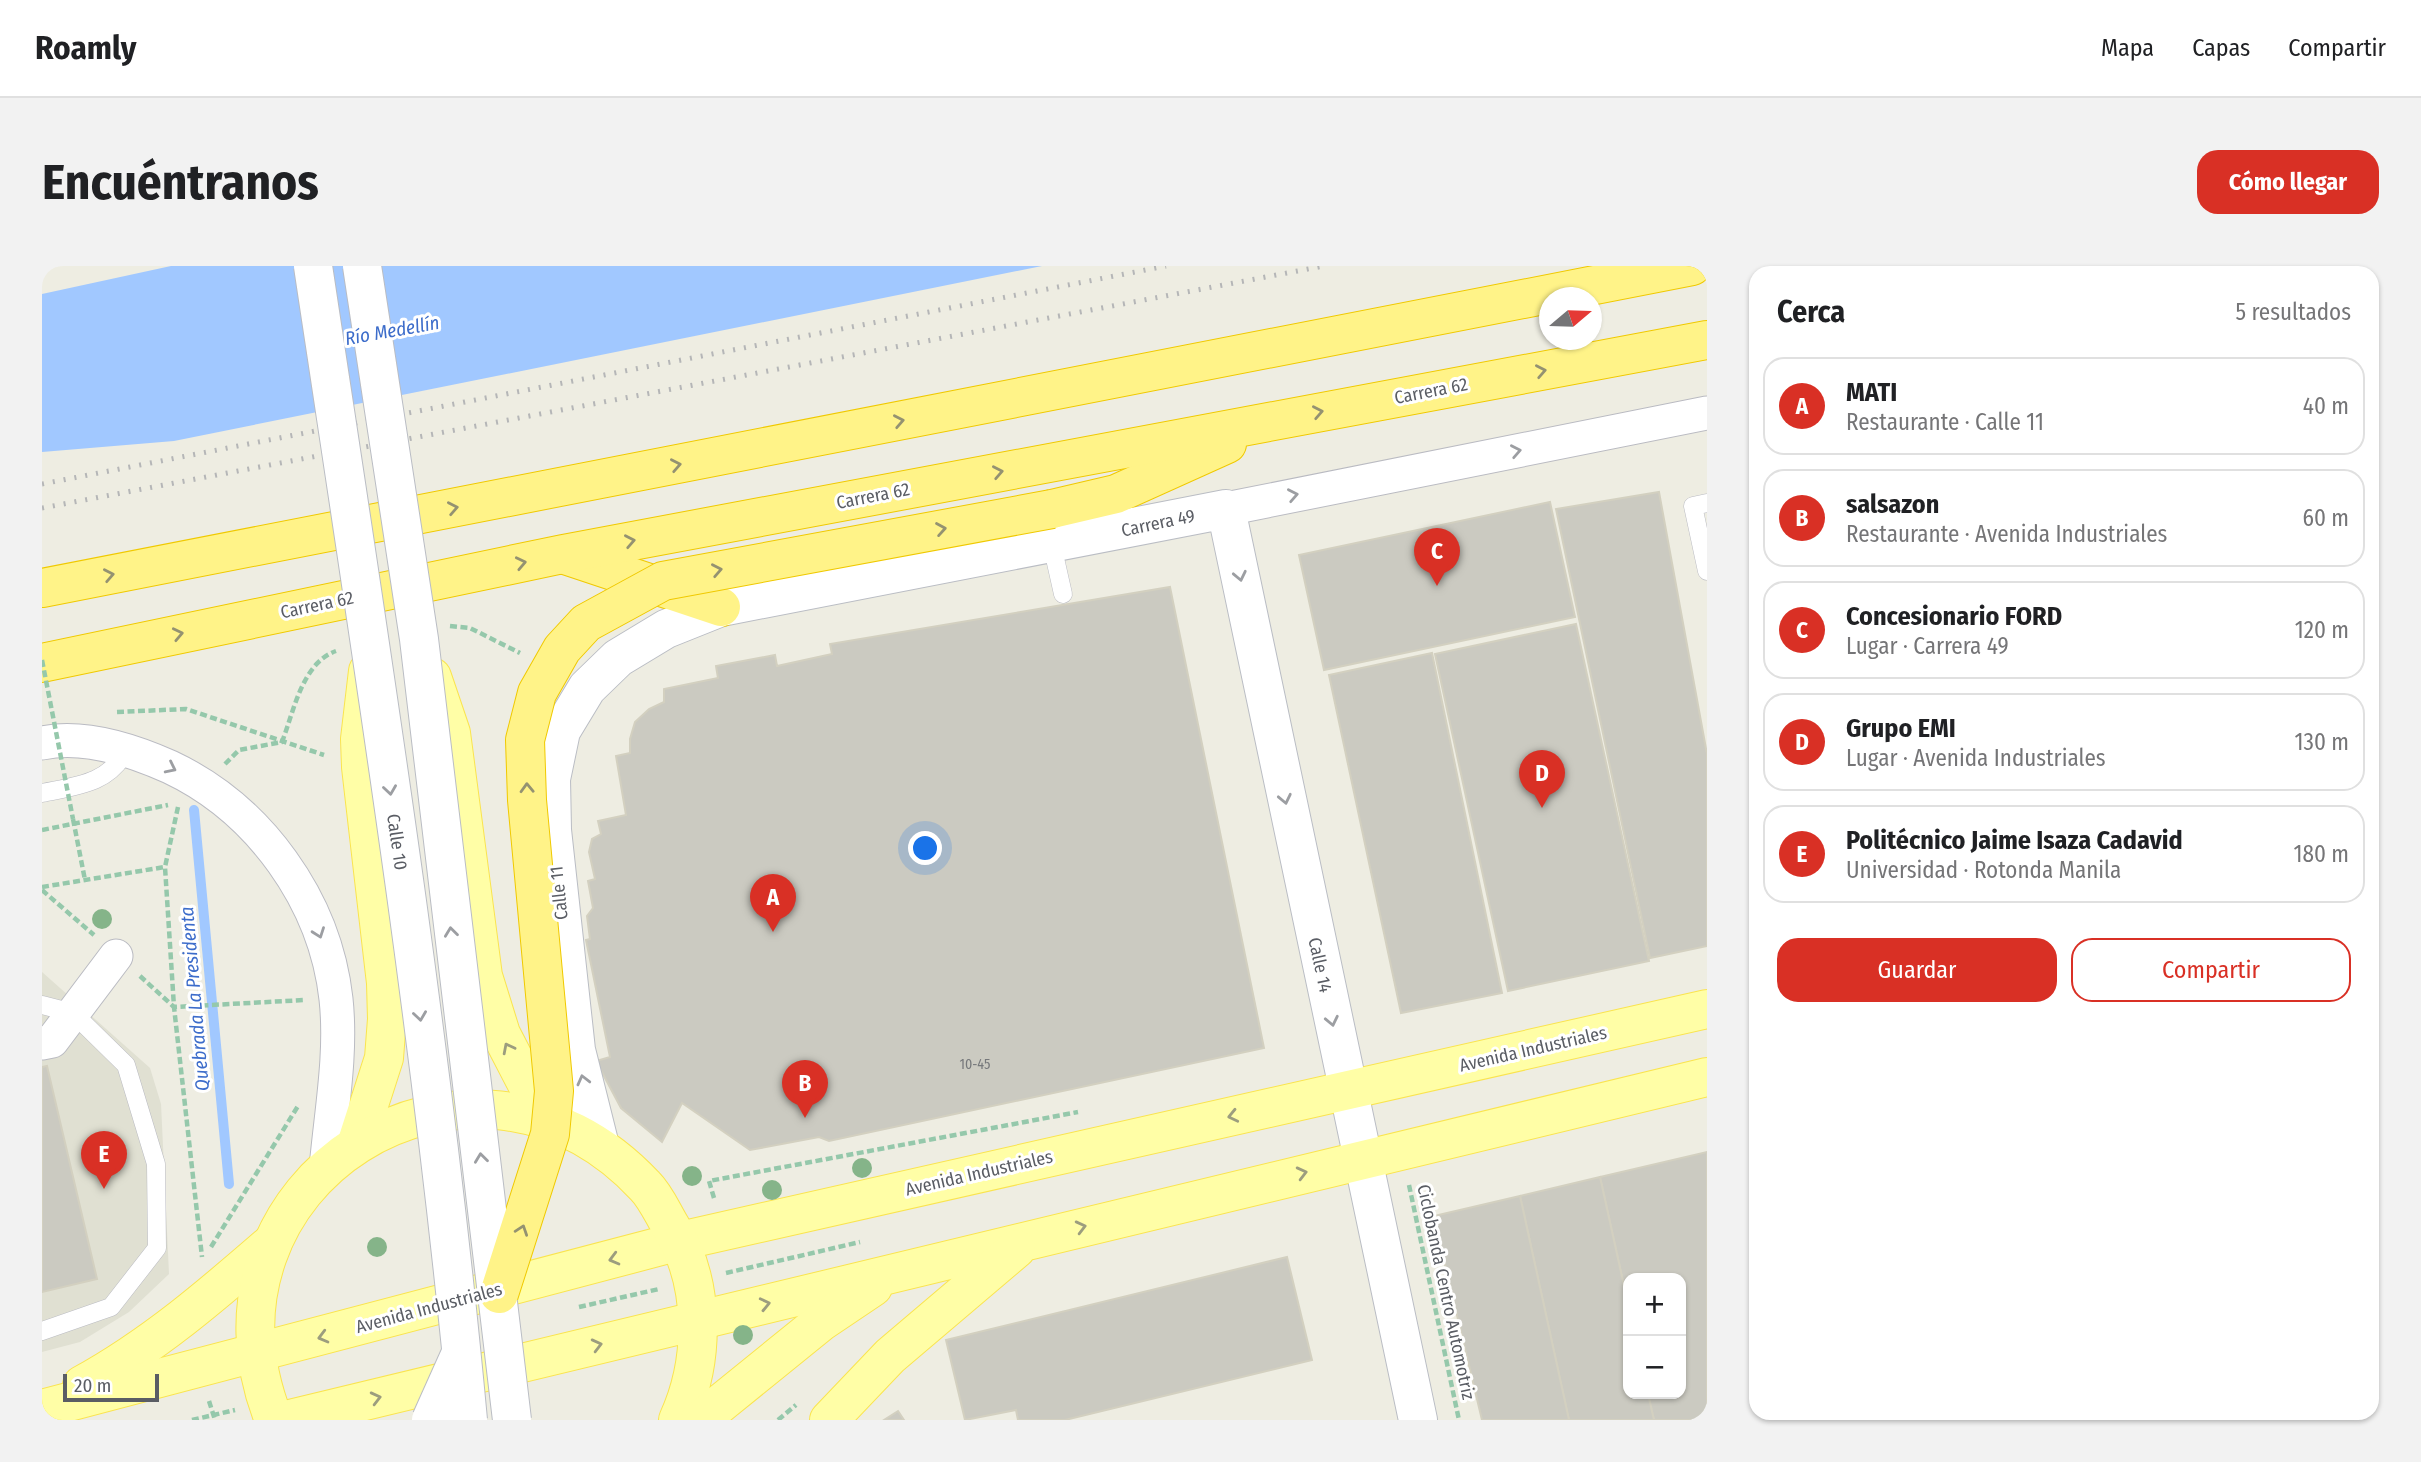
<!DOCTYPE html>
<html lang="es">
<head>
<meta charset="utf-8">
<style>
  :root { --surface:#fff; --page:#f2f2f2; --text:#202124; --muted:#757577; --line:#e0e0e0; --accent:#d93025 }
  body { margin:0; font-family:"Fira Sans Condensed",sans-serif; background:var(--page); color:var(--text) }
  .controls { position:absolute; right:21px; bottom:21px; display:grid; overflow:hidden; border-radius:14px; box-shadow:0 2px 5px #0004 }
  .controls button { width:63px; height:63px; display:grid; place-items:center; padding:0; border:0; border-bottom:2px solid var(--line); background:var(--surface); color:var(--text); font:35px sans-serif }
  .compass { position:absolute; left:1497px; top:21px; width:63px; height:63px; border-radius:50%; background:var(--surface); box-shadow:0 2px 5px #0004; rotate:71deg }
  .scale { position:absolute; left:21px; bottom:18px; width:96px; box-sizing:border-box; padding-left:7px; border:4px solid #5a5d64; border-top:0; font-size:19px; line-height:24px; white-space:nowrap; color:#5a5d64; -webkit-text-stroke:5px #fff; paint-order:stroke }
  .you { position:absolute; left:884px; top:583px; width:24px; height:24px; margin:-18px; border:5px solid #fff; border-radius:50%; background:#1a73e8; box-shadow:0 0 0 10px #1a73e833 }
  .badge { display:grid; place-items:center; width:46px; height:46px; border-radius:50%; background:var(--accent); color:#fff; font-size:23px; font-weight:700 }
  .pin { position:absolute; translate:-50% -58px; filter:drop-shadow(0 2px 4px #0008) }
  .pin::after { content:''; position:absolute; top:37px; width:24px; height:21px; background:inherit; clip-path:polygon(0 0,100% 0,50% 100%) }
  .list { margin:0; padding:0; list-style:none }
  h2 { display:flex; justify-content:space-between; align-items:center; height:91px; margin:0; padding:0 28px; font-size:30px }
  h2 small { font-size:23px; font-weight:400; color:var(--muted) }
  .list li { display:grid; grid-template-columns:46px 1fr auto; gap:21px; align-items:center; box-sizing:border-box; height:98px; margin:0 14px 14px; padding:0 14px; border:2px solid var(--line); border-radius:21px }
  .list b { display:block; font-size:26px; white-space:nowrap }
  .list p { margin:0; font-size:23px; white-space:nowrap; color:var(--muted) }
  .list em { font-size:23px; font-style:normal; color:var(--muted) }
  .actions { display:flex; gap:14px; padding:21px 28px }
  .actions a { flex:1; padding:16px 0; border:2px solid var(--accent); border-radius:21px; text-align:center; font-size:24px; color:var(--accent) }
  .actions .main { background:var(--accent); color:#fff }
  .map { position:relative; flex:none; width:1665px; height:1154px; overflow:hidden; border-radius:21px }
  header { display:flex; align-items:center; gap:42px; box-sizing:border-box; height:98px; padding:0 35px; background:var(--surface); border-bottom:2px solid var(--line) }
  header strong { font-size:33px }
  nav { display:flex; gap:38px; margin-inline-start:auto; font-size:24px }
  .intro { display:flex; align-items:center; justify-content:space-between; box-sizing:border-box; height:168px; padding:0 42px }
  h1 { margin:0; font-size:49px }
  .button { padding:18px 32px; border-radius:21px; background:var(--accent); color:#fff; font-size:24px; font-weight:700 }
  main { display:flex; gap:42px; padding:0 42px }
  aside { flex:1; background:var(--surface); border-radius:21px; box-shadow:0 2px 5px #0004 }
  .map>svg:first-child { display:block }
  .education { fill:#e0e0d2 }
  .water { fill:#a1c8ff }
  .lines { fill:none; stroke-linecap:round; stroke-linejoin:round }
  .stream { stroke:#a1c8ff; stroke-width:10 }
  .building { fill:#cbcac1; stroke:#d3d0c0; stroke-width:2 }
  .lane-casing { stroke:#babbc2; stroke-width:19 }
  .street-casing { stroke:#babbc2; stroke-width:35 }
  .secondary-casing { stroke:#babdc4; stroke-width:40 }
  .primary-casing { stroke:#fae44f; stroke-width:40 }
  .highway-casing { stroke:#f0c900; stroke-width:40 }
  .path { stroke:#95c8ab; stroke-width:4.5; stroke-dasharray:7 3.5; stroke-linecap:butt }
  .lane { stroke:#fff; stroke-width:18 }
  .street { stroke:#fff; stroke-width:33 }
  .secondary { stroke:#fff; stroke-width:38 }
  .primary { stroke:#fffea6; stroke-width:38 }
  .highway { stroke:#fff388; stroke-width:38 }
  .rail { stroke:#b5b6b7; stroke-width:5; stroke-dasharray:2 9; stroke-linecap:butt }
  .secondary-bridge-casing { stroke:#babdc4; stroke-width:40; stroke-linecap:butt }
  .highway-bridge-casing { stroke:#f0c900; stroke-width:40; stroke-linecap:butt }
  .path-bridge { stroke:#95c8ab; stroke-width:4.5; stroke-dasharray:7 3.5; stroke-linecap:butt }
  .secondary-bridge { stroke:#fff; stroke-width:38 }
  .highway-bridge { stroke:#fff388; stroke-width:38 }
  .tree { fill:#85b489 }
  .oneway { stroke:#949271 }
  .oneway2 { stroke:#9c9ea2 }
  .oneway3 { stroke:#9c9d7e }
  .labels { text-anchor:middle; stroke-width:6; stroke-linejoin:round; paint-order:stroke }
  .number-label { font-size:14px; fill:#76787b }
  .street-label { font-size:18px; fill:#5a5d64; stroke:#fff }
  .water-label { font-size:19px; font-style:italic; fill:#3c6cca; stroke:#fff }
</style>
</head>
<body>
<header>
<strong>Roamly</strong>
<nav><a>Mapa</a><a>Capas</a><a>Compartir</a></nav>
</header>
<div class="intro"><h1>Encuéntranos</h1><a class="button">Cómo llegar</a></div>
<main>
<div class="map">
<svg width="1665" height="1154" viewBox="0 0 1665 1154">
  <rect width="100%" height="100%" fill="#eeede2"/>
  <path class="education" d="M0,706l108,96 11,36 8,170 -40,38 -49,30 -38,10z"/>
  <path class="water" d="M129,0h871l-868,175 -132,11v-158z"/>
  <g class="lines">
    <path class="stream" d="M152,544l35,374"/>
  </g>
  <g class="building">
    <path d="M1617,226l48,262v192l-57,12 -94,-449z"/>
    <path d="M1508,236l25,115 -251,53 -25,-115z"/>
    <path d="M1128,321l94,461 -435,93 -10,-4 -69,13 -68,-47 -20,39 -41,-34 -25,-47 14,-4 -24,-117 4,-1 -3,-23 6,-8 -5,-27 7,-2 -6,-27 3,-13 9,-5 -3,-13 28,-6 -10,-59 14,-3v-14l5,-17 14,-13 15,-7v-13l54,-11 -2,-12 59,-11 2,11 55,-12 -2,-10z"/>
    <path d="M1534,358l73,337 -141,30 -73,-337z"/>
    <path d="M1390,387l70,340 -101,20 -72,-338z"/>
    <path d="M5,800l50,213 -55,13v-225z"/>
    <path d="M1665,886v268h-53l-6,-26h33v-116h-53v26l-28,-127z"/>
    <path d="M1558,911l28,127v90h20l6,26h-85l-49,-224z"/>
    <path d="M1478,930l49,224h-87l-47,-197 -1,-7z"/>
    <path d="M1245,991l25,103 -247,60h-47l-2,-10 -51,10 -19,-80z"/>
    <path d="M856,1145l6,9h-20z"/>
  </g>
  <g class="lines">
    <g class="lane-casing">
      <g id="lane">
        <path d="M1665,237l-14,3 14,65"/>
        <path d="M1010,279l11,49"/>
        <path d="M0,527c34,-7 67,-9 84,-43"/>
        <path d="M0,739l31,8 53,52 30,99 1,84 -46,59 -69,24"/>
      </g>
    </g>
    <g class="street-casing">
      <g id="street">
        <path d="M1184,243l481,-96"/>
        <path d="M0,477c42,-9 90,7 128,24 89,42 155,133 166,232 6,55 -5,113 -10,169"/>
        <path d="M0,777l10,-2 64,-85"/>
      </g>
    </g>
    <g class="secondary-casing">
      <path id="secondary" d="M558,880l-24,-96 -24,-220 -1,-51 10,-48 26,-43 31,-30 48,-29 55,-22 505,-98 192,911"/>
    </g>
    <g class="primary-casing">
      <g id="primary">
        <path d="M390,411l19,56 32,243 18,58 29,56 30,35"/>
        <path d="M315,876l27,-84 3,-39 -1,-36 -25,-216 -1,-28 8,-68"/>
        <path d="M40,1119c71,-39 130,-90 191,-143"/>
        <path d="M0,1143l638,-168 1027,-232"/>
        <path d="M232,1154c-95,-237 196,-421 371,-234 11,11 18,28 26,41 35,57 34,134 7,193"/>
        <path d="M244,1154l1421,-343"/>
        <path d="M658,1154l121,-98 52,-35"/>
        <path d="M787,1154l61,-64 126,-107"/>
      </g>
    </g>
    <g class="highway-casing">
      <g id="highway">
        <path d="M1010,243l64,-15 111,-50"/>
        <path d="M523,289l156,52"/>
        <path d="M0,322l1650,-322"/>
        <path d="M0,397l521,-109 1144,-214"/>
      </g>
    </g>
    <g class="path">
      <path d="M408,360l20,2 50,25"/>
      <path d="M75,446l69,-3 138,46"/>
      <path d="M183,498l14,-14 43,-8c12,-31 20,-79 54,-91"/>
      <path d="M136,541l-13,60 9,140 28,250"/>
      <path d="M31,553l12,61"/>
      <path d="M0,564l126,-25"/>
      <path d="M0,621l123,-20"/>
      <path d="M0,624l52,45"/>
      <path d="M98,710l34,31 130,-7"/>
      <path d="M1367,919l50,235"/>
      <path d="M672,932l-5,-17 369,-69"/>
      <path d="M169,981l87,-141"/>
      <path d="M684,1007l134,-31"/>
      <path d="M537,1041l80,-18"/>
      <path d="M167,1135l6,19"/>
      <path d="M150,1154l43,-10"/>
      <path d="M736,1154l18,-15"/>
    </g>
    <use href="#lane" class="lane"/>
    <use href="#street" class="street"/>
    <use href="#secondary" class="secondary"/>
    <use href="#primary" class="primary"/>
    <use href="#highway" class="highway"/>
    <g class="rail">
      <path d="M0,218l1124,-218"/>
      <path d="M0,242l1282,-242"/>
    </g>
    <g class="secondary-bridge-casing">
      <g id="secondary-bridge">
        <path d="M271,0c58,384 119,768 155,1154"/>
        <path d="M320,0l57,373 93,781"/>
        <path d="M389,1154l30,-67"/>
      </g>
    </g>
    <g class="highway-bridge-casing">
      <path id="highway-bridge" d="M457,1028l51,-160 4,-43 -27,-291 -2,-60 12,-47 25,-44 24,-26 77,-42 389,-72"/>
    </g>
    <path class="path-bridge" d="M0,394l31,159"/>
    <use href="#secondary-bridge" class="secondary-bridge"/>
    <use href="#highway-bridge" class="highway-bridge"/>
  </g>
  <g class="tree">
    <circle cx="60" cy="653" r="10"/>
    <circle cx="820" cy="902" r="10"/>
    <circle cx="650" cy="910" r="10"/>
    <circle cx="730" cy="924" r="10"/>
    <circle cx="335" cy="981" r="10"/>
    <circle cx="701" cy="1069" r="10"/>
  </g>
  <defs><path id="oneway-chevron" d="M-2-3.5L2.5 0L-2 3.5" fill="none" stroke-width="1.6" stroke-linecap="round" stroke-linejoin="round" transform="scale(1.75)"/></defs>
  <g class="oneway">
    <use href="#oneway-chevron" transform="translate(1499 105) rotate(-11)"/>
    <use href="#oneway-chevron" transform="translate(1276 146) rotate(-11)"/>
    <use href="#oneway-chevron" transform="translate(857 155) rotate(-11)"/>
    <use href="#oneway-chevron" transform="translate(634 199) rotate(-11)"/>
    <use href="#oneway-chevron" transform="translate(956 206) rotate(-11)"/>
    <use href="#oneway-chevron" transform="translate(411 242) rotate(-11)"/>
    <use href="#oneway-chevron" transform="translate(899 263) rotate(-10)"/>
    <use href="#oneway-chevron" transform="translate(588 275) rotate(-11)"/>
    <use href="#oneway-chevron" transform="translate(479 297) rotate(-12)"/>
    <use href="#oneway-chevron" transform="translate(675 304) rotate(-11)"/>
    <use href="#oneway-chevron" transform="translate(67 309) rotate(-11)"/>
    <use href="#oneway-chevron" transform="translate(136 368) rotate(-12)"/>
    <use href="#oneway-chevron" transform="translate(485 522) rotate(-92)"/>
    <use href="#oneway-chevron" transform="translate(480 964) rotate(-71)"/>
  </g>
  <g class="oneway2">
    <use href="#oneway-chevron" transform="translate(1474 185) rotate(-11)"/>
    <use href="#oneway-chevron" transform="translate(1251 229) rotate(-11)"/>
    <use href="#oneway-chevron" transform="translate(1198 310) rotate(78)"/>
    <use href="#oneway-chevron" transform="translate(129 502) rotate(26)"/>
    <use href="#oneway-chevron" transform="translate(348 524) rotate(82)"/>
    <use href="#oneway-chevron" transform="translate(1243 533) rotate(78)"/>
    <use href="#oneway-chevron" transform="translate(409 666) rotate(-97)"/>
    <use href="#oneway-chevron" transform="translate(277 667) rotate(70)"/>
    <use href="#oneway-chevron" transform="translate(378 750) rotate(82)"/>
    <use href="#oneway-chevron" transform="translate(1290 755) rotate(78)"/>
    <use href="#oneway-chevron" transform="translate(541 814) rotate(-104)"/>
    <use href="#oneway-chevron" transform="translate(439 892) rotate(-97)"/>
  </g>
  <g class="oneway3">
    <use href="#oneway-chevron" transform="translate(466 782) rotate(-117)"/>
    <use href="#oneway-chevron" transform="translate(1191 850) rotate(167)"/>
    <use href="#oneway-chevron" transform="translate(1260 907) rotate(-14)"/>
    <use href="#oneway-chevron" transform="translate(1039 961) rotate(-14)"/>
    <use href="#oneway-chevron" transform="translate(572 993) rotate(165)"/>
    <use href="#oneway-chevron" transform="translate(723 1038) rotate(-13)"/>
    <use href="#oneway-chevron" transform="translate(281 1071) rotate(165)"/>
    <use href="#oneway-chevron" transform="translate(555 1079) rotate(-14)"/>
    <use href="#oneway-chevron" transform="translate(334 1132) rotate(-14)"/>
  </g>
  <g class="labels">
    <g class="number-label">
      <text x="933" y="803">10-45</text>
    </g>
    <g class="street-label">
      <text transform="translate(1389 125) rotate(-11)" y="6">Carrera 62</text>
      <text transform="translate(831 230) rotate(-11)" y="6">Carrera 62</text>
      <text transform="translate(1116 257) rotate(-12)" y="6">Carrera 49</text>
      <text transform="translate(275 339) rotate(-12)" y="6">Carrera 62</text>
      <text transform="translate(355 576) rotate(82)" y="6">Calle 10</text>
      <text transform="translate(517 627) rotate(-96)" y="6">Calle 11</text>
      <text transform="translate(1278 699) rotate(78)" y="6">Calle 14</text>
      <text transform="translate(1491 783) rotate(-13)" y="6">Avenida Industriales</text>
      <text transform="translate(937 907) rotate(-13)" y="6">Avenida Industriales</text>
      <text transform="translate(1404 1026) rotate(78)" y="6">Ciclobanda Centro Automotriz</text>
      <text transform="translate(387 1042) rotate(-15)" y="6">Avenida Industriales</text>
    </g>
    <g class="water-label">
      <text transform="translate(350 64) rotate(-10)" y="7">Río Medellín</text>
      <text transform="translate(152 733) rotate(-95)" y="7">Quebrada La Presidenta</text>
    </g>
  </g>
</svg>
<div class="controls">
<button>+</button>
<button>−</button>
</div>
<svg class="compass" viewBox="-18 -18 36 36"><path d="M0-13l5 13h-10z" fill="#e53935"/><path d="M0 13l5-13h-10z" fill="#757577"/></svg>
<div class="scale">20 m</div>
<div class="you"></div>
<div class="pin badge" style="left:731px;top:666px">A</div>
<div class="pin badge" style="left:763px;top:852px">B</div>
<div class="pin badge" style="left:1395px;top:320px">C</div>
<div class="pin badge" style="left:1500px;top:542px">D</div>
<div class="pin badge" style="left:62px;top:923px">E</div>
</div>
<aside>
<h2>Cerca<small>5 resultados</small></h2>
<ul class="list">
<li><span class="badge">A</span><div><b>MATI</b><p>Restaurante · Calle 11</p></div><em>40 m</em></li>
<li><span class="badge">B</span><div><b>salsazon</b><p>Restaurante · Avenida Industriales</p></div><em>60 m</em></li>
<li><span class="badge">C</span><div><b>Concesionario FORD</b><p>Lugar · Carrera 49</p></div><em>120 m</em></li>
<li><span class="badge">D</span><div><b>Grupo EMI</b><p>Lugar · Avenida Industriales</p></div><em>130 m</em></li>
<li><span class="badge">E</span><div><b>Politécnico Jaime Isaza Cadavid</b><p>Universidad · Rotonda Manila</p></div><em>180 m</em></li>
</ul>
<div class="actions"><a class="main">Guardar</a><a>Compartir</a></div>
</aside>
</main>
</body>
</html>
